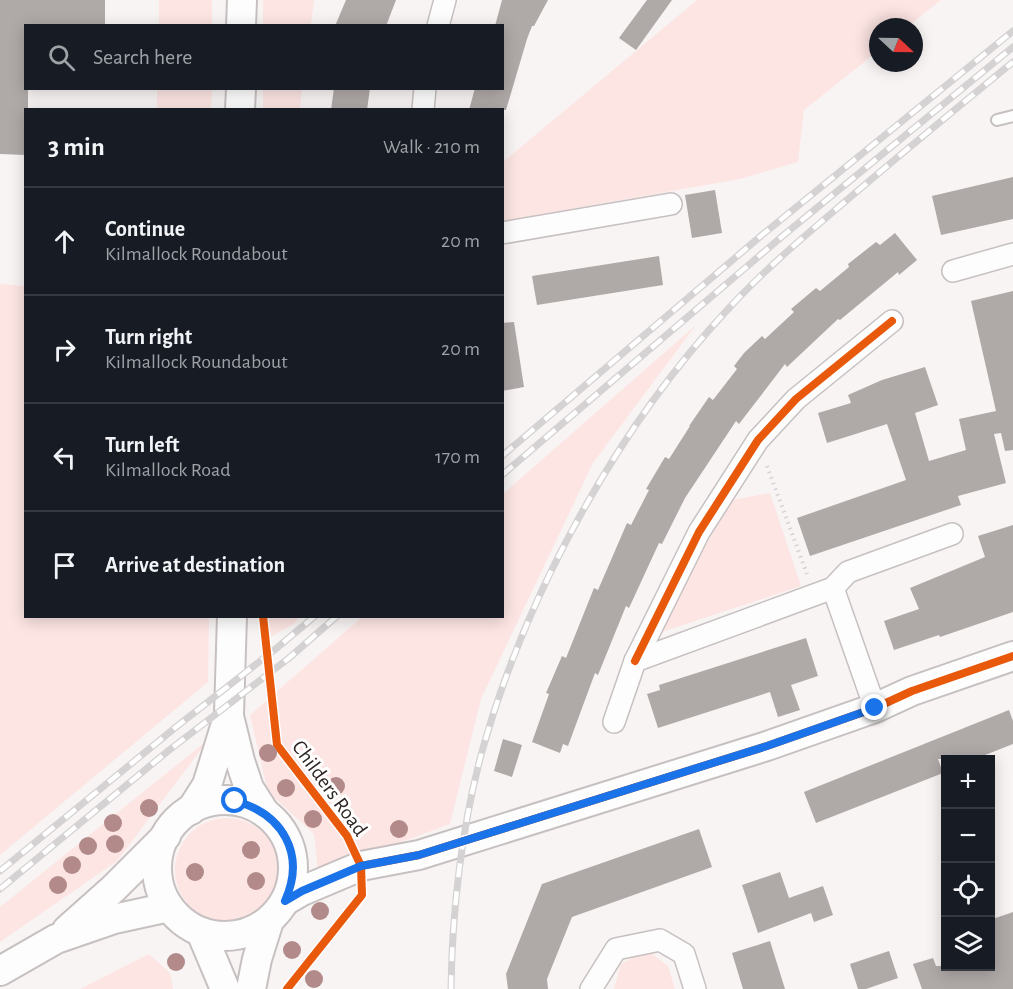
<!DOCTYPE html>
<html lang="en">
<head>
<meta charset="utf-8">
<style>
  :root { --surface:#171b24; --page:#242831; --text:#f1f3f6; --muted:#9ea1a6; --line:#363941 }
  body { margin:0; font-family:"Alegreya Sans",sans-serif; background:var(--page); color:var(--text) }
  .controls { position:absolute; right:18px; bottom:18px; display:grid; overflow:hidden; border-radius:0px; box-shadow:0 3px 15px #0003 }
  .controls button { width:54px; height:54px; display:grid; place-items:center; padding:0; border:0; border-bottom:2px solid var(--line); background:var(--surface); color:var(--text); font:30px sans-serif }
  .compass { position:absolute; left:869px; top:18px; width:54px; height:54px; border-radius:50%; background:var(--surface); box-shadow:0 3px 15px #0003; rotate:112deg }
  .stop { position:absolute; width:18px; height:18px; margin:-14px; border:4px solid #1a73e8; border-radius:50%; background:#fff }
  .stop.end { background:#1a73e8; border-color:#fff; box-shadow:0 2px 6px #0008 }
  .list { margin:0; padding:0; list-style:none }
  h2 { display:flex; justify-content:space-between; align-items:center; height:78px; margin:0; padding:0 24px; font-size:26px }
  h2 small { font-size:20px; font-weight:400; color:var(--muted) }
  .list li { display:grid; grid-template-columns:39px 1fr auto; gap:18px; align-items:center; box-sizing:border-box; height:108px; padding:0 24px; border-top:2px solid var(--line) }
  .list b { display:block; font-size:22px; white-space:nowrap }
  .list p { margin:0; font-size:20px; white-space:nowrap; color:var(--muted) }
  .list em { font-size:20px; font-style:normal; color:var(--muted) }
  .icon { flex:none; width:33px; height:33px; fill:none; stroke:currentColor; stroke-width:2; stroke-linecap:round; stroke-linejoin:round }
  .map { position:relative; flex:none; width:1013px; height:989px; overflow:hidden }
  .search { position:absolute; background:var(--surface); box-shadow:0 3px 15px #0003; left:24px; top:24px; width:480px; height:66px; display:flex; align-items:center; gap:15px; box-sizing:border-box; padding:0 21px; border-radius:0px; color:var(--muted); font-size:22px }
  .panel { position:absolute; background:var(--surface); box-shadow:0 3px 15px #0003; left:24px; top:108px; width:480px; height:510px; border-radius:0px }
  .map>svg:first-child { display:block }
  .green { fill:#fce5e3 }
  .building { fill:#afa9a8 }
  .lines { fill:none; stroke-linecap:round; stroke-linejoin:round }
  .lane-casing { stroke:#c7c0c0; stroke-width:14 }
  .street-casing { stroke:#c7c0c0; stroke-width:24 }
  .secondary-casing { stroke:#c7c0c0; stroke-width:32 }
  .path { stroke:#d4d2d2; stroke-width:4; stroke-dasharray:1.5 4.5; stroke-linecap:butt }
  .lane { stroke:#fefdfd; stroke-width:10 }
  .street { stroke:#fefdfd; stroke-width:21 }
  .secondary { stroke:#fefdfd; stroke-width:28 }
  .rail-casing { stroke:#d4d2d2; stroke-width:7 }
  .rail { stroke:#fff; stroke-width:4.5; stroke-dasharray:14; stroke-linecap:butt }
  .cycleway-casing { stroke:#fff; stroke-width:11 }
  .cycleway { stroke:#e8590c; stroke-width:8 }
  .tree { fill:#b28a8a }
  .route { stroke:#1a73e8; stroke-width:8 }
  .labels { text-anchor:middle; stroke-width:6; stroke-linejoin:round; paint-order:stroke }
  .street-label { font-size:21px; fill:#2e2524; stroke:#fff }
</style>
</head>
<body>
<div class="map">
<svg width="1013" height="989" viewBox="0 0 1013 989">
  <rect width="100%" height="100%" fill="#f9f4f4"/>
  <g class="green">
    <rect x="159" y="0" width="53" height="25"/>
    <path d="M263,0h51l-3,25h-48z"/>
    <path d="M697,0h244l-34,27h-29v24l-74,59 -6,52 -58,17 -237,42v-59z"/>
    <path d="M157,89h55l-1,20h-54z"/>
    <path d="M263,89h39l-2,20h-37z"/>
    <path d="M0,284l25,2 1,330 183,1 -1,65 -208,173z"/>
    <path d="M696,325l-103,138 -112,236 -31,125 -132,49 -4,-39 -46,-42 -18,-77 112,-98 140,-1 1,-122z"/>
    <path d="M770,493l31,93 -139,46 16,-39 54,-93z"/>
    <path d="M268,617v-1l31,1 -4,6 -26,15z"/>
    <path d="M209,739l-92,122 -117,81v-35z"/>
    <circle cx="227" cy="870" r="52"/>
    <path d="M647,950l21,16 7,23h-61l7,-25z"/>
    <path d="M149,954l21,19 3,16h-93z"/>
  </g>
  <g class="building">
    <path d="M0,0h105v26h-79v62h2v22h-2v45l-26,-1z"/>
    <path d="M346,0h50l-10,26h-51z"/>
    <path d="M502,0h46l-14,26h-2l-5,13 -21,71h-37l6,-22h27v-62h-7z"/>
    <path d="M647,0h25l-36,50 -17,-12z"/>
    <path d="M334,88h36l-3,22h-36z"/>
    <path d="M1013,177v42l-72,16 -9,-39z"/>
    <path d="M715,190l7,43 -30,5 -7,-43z"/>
    <path d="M895,233l22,27 -18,15 -1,-3 -58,48 -2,-1 -51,48 -2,-3 -46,60 -3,-3 -51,77 -23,46 -3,-1 -30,65 -3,-2 -28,69 -3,-2 -27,73 -5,-2 -3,9 -28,-11 17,-48 -3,-1 16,-37 4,2 28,-70 4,2 29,-67 4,2 18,-35 -3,-1 19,-32 4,2 21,-33h-1l20,-29 4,3 24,-31 -3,-3 10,-13 18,-17 3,3 29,-27 -3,-3 25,-21 4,3 29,-24 -1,-3 28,-22 4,3z"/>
    <path d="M659,256l4,29 -126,20 -5,-29z"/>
    <path d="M1013,291v159l-8,1 -4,-18 -7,1 12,49 -48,13 3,9 -151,51 -13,-38 109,-38 -19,-56 -60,19 -9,-30 33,-10 -3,-8 34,-15 43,-13 13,38 -23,8 14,48 37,-11 -7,-31 37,-8 -25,-110z"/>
    <path d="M514,322l10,65 -22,4v-68z"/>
    <path d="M1013,525v87l-73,25 -1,-2 -45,15 -10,-29 35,-12 -9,-21 75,-31 -7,-21z"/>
    <path d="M806,638l12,38 -27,9 9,25 -22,7 -8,-25 -112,36 -11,-34 13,-4 -1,-5z"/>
    <path d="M1009,710l4,11v23l-38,15h-37l5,14 -127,50 -12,-31z"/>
    <path d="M503,739l19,6 -10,32 -18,-6z"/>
    <path d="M699,829l13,38 -140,50 -25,62 1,10h-40l-2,-15 36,-90z"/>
    <path d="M780,872l9,26 34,-12 10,29 -19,7 -3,-9 -53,20 -16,-48z"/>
    <path d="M1013,912v77h-91l-9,-25 20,-6 3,8h54v-46z"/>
    <path d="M770,941l15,48h-42l-11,-36z"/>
    <path d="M889,951l9,27 -32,11h-8l-8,-25z"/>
  </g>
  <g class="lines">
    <g class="lane-casing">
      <path id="lane" d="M997,120l16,-4"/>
    </g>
    <g class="street-casing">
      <g id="street">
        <path d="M438,26l7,-26"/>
        <path d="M423,110l2,-22"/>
        <path d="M502,233l169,-29"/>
        <path d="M953,271l60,-17"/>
        <path d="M833,588l42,120"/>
        <path d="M635,661l64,-129 59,-92 38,-41 96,-78"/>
        <path d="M614,722l21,-61 198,-73 15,-16 104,-38"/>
        <path d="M591,989l25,-40 44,-9 24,14 11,35"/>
      </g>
    </g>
    <g class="secondary-casing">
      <g id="secondary">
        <path d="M241,26l1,-26"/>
        <path d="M240,110l1,-22"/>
        <path d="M229,716l11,45 9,27 16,25"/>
        <circle cx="225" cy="868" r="68"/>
        <path d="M191,810l16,-25 22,-71 3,-98"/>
        <path d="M285,901l17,-10 59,-25 58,-11 348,-109 108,-38 37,-17 101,-35"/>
        <path d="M67,930l46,-41 53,-53"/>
        <path d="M201,932l24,57"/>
        <path d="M0,971l56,-32 58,-20 55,-12"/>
        <path d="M251,989l6,-30 12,-38"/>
      </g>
    </g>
    <path class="path" d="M767,466l40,108"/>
    <use href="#lane" class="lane"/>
    <use href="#street" class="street"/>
    <use href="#secondary" class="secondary"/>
    <g class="rail-casing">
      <g id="rail">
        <path d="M502,456l260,-221 251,-204"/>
        <path d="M502,475l283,-241 228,-187"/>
        <path d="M0,871l176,-144 102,-80 37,-31"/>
        <path d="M0,889l168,-138 121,-93 48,-42"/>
        <path d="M451,989c1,-78 11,-166 32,-241 44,-156 136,-323 247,-441 36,-39 77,-73 117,-107 55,-47 110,-92 166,-138"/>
      </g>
    </g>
    <use href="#rail" class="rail"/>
    <g class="cycleway-casing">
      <g id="cycleway">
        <path d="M263,616l14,129 70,91 14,30 1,29 -75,94"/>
        <path d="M635,661l64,-129 59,-92 38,-41 96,-78"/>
        <path d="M361,866l58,-11 348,-109 108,-38 37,-17 101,-35"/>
      </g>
    </g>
    <use href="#cycleway" class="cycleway"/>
  </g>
  <g class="tree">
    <circle cx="268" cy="753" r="9"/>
    <circle cx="336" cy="786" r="9"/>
    <circle cx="286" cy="788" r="9"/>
    <circle cx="149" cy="808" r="9"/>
    <circle cx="313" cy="819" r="9"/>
    <circle cx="113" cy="823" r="9"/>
    <circle cx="399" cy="829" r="9"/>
    <circle cx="115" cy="844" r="9"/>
    <circle cx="88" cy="846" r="9"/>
    <circle cx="251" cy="850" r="9"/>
    <circle cx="72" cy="865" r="9"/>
    <circle cx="195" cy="872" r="9"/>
    <circle cx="256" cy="881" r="9"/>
    <circle cx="58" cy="885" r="9"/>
    <circle cx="320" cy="911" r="9"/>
    <circle cx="292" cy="950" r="9"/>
    <circle cx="176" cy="962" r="9"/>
    <circle cx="314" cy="979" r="9"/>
  </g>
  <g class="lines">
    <path class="route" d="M235,801c48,13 71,53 50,100l17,-10 59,-25 58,-11 348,-109 108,-38"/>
  </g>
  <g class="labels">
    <g class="street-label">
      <text transform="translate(330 788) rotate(54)" y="7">Childers Road</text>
    </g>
  </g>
</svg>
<div class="controls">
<button>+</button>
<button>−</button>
<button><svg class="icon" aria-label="locate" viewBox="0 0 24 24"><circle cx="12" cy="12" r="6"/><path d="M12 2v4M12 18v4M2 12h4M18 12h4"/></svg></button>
<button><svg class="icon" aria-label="layers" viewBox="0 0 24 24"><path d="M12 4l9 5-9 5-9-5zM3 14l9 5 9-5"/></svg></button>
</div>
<svg class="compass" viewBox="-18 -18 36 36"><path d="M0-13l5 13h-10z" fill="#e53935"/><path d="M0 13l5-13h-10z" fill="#9ea1a6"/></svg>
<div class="stop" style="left:235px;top:801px"></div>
<div class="stop end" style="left:875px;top:708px"></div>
<div class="search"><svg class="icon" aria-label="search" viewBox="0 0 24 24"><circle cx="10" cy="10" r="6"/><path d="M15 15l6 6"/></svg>Search here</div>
<section class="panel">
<h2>3 min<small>Walk · 210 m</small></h2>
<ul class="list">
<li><svg class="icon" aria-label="ahead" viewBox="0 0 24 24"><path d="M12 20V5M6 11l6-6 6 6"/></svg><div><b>Continue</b><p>Kilmallock Roundabout</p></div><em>20 m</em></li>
<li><svg class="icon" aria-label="right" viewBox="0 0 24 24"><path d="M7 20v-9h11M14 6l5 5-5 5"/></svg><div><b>Turn right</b><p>Kilmallock Roundabout</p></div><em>20 m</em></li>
<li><svg class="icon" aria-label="left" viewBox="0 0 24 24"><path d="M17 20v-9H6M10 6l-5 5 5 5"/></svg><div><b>Turn left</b><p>Kilmallock Road</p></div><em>170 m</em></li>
<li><svg class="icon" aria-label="arrive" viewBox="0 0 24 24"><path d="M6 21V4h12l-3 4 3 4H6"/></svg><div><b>Arrive at destination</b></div></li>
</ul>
</section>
</div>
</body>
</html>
